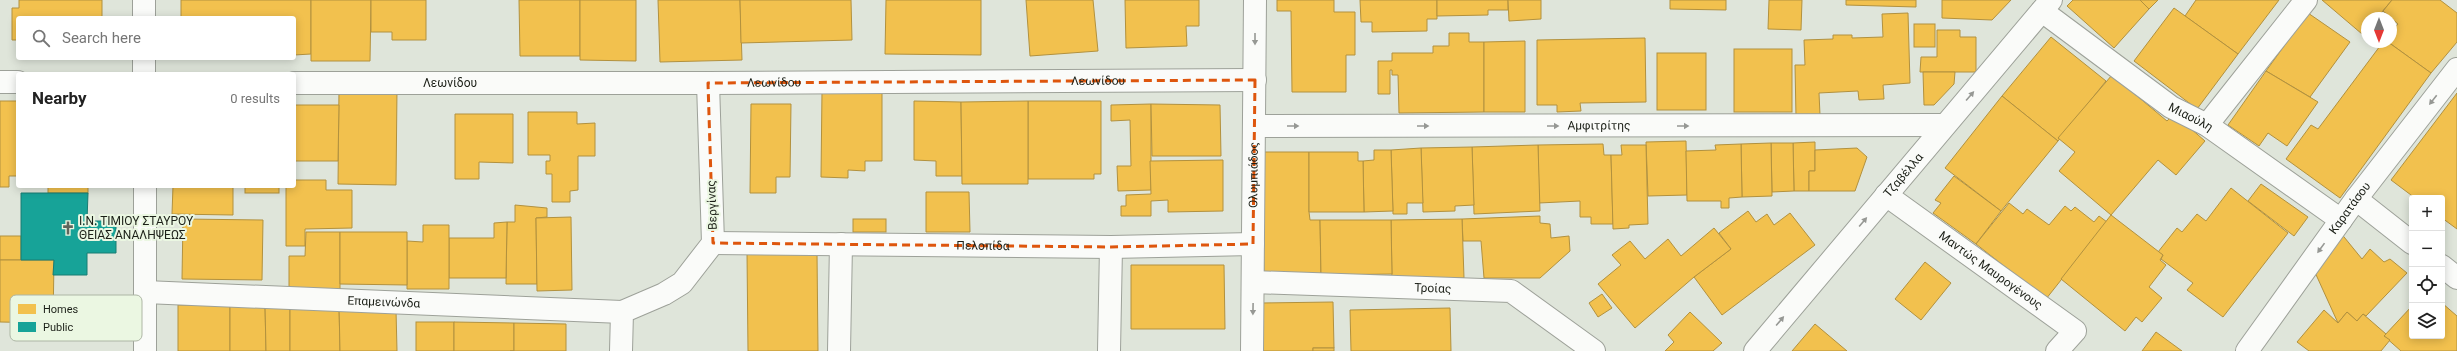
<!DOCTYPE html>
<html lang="en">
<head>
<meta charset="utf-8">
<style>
  :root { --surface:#fff; --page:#f6f6f6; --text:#222; --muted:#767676; --line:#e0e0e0 }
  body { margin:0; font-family:Roboto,sans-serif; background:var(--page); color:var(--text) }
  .controls { position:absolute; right:12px; bottom:12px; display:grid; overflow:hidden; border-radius:4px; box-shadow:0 2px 10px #0003 }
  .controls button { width:36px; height:36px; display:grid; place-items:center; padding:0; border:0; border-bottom:1px solid var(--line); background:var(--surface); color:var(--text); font:20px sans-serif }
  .compass { position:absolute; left:2361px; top:12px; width:36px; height:36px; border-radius:50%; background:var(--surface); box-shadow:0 2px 10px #0003; rotate:180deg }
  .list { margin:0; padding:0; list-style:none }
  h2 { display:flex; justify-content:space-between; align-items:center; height:52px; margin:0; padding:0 16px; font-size:17px }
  h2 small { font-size:13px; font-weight:400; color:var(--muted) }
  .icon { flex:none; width:22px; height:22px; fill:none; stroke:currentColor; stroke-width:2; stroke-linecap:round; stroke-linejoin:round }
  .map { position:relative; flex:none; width:2457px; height:351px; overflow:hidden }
  .search { position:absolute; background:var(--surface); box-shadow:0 2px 10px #0003; left:16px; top:16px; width:280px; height:44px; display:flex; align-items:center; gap:10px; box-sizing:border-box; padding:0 14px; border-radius:4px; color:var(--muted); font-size:15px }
  .panel { position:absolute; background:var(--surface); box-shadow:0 2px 10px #0003; left:16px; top:72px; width:280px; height:116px; border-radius:4px }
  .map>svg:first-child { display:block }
  .homes { fill:#f2c14e; stroke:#b2913e }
  .public { fill:#17a398; stroke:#187c72 }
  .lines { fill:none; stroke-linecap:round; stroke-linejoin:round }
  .street-casing { stroke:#9da199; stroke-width:24 }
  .secondary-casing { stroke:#9da199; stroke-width:24 }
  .street { stroke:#fafbf9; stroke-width:22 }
  .secondary { stroke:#fafbf9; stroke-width:22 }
  .oneway { fill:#969894 }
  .marked { fill:none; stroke:#de560d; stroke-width:3; stroke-dasharray:8 5; stroke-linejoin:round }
  .labels { text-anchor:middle; stroke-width:4; stroke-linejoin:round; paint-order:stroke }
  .street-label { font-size:12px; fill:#1c2018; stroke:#ebf7e2 }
  .poi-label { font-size:12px; fill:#1c2018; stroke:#ebf7e2; text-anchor:start }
  .key { fill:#ebf7e2; stroke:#adb6a5; stroke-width:1 }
  .key-label { font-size:11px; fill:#1c2018 }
</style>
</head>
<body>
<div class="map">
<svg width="2457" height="351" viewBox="0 0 2457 351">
  <rect width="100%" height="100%" fill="#dfe5da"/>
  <g class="homes">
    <path d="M19,0h83v18h-84v22h-6v-32h7z"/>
    <path d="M181,0h130v54l-17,1v-37h-113z"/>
    <path d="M311,0h60l-1,61h-59z"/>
    <path d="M371,0h55v40h-34v-8h-21z"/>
    <path d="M519,0h61v56h-60z"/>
    <path d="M580,0h56v61l-56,-1z"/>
    <path d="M658,0h82l2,60 -82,2z"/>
    <path d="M740,0h111l1,40 -111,3z"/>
    <path d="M886,0h95v55l-96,-1z"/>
    <path d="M1026,0h67l5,51 -68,5z"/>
    <path d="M1125,0h74v26h-13l1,20 -61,2z"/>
    <path d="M1277,0h57v12h21v43h-9v37h-54l-1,-81h-14z"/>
    <path d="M1360,0h77v19h-10v12l-55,1v-10h-11z"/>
    <path d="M1437,0h71v10h-20v5l-51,1z"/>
    <path d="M1508,0h33v19l-32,2z"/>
    <path d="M1670,0h56v10l-56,-1z"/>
    <path d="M1769,0h33l-1,30 -33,-1z"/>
    <path d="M1846,0h70v7l-70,-2z"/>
    <path d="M1942,0h69l-19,20 -50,-2z"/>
    <path d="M2073,0h67l9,9 -35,39 -47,-42z"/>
    <path d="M2140,0h18l-9,9z"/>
    <path d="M2196,0h83l-41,54 -53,-38z"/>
    <path d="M2322,0h70l-15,18h-10v11l-5,5z"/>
    <path d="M2392,0h48l17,13v29l-26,31 -43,-31h3v-10l7,-8 -15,-13z"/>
    <path d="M2174,8l64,46 -41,55 -63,-48z"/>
    <path d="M1908,13l2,70 -27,2 1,14 -25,1 -1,-9 -39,2 1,22 -24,2 -1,-52h10l-1,-25 29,-1v-4h19v3l31,-1 -1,-23z"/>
    <path d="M2308,13l42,29 -40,55 -44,-26z"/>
    <rect x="1914" y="24" width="21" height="23"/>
    <path d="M1937,30h23v7h16v35h-56l1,-15h16z"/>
    <path d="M1449,33h20v9h15v70l-85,1 -1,-38h-6v-5h-2v24h-12v-33h14v-8h41v-7h16z"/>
    <path d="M2051,37l55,44 -48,60 -56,-45z"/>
    <path d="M1645,38l1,64 -66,1 1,8 -24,1v-7h-20v-65z"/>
    <path d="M1525,41v71h-41v-70z"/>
    <path d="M2383,42h5l43,31 -91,125 -54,-39 25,-34 7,4z"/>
    <rect x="1734" y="49" width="58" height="63"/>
    <rect x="1657" y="53" width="49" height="57"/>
    <path d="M2266,71l52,31 -31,44 -19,-13 -9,13 -31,-21z"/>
    <path d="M1923,72h32l-1,12 -20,21h-10z"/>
    <path d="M2112,75l55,46 7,-7 31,27 -29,34 -18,-15 -47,55 -52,-44 16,-19 -17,-14z"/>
    <path d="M339,89h58l-1,96 -58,-1z"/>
    <path d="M822,91l60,1v69h-17v10l-17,-1v8l-27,-1z"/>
    <path d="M2457,93v136l-15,-11v-20h-27l-24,-18z"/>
    <path d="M2002,96l56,45 -57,70 -56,-43z"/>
    <path d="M0,101h18v75h-9v11h-9z"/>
    <path d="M914,101l47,1 1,74h-26v-15l-22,-1z"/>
    <path d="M1028,101h73v73h-7v5h-66z"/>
    <path d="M1028,101v83h-66l-1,-82z"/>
    <path d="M751,104h40l-1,73h-14v16h-26z"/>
    <path d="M1151,104v86l-33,1 -1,-25h14l-1,-46 -19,1v-16z"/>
    <path d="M1151,104l69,1 1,51h-69z"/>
    <path d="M294,105h45l-1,56h-44z"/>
    <path d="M528,112h49v12l18,-1v33h-17v34l-8,1v11h-18v-28h-6v-13h4v-6h-22z"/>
    <path d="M455,114h58v49l-34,-1v17h-24z"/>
    <path d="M1686,141l1,54 -39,1 -2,-54z"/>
    <path d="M1815,142v29h-6v20h-15l-1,-48z"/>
    <path d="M1771,143h22l1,48 -22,1z"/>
    <path d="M1771,143l1,53 -30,1 -1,-53z"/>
    <path d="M1603,144l1,11h7l2,69h-22v-7h-11v-16l-41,2 -1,-58z"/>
    <path d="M1741,144l1,53 -13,1v10h-8v-7h-34l-1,-50 30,-1 -1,-5z"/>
    <path d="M1538,145l2,66 -66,3 -2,-67z"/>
    <path d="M1621,145h25l2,79 -19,1v3l-16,1 -2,-74h11z"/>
    <path d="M1472,147l2,58 -19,1v5l-32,1 -2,-64z"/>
    <path d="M1421,148l2,55h-16v11h-14l-2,-64z"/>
    <path d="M1857,148l10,9 -12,34h-46v-20h6v-21z"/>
    <path d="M1374,150h17l2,61 -29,1 -1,-51 11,-1z"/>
    <path d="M1261,152h48v60l1,8h10l1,55 -57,1z"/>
    <path d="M1309,152h49v9h5l1,51h-55z"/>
    <path d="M1223,160v51l-55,1v-12l-17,1v15h-30v-10h5v-11l25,-1 -1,-33z"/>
    <path d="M1954,176l47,35 -25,33 -43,-31 8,-10 -6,-3z"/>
    <path d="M294,180h32v10h26v38l-47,1v17h-19v-60h8z"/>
    <path d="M2261,184l47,33 -14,19 -46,-35z"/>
    <rect x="48" y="186" width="40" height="7"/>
    <path d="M173,186h60v29l-61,-1z"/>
    <rect x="245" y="186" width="34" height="7"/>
    <path d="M2231,188l57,45 -65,84 -36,-27 6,-7 -32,-24 2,-4 -5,-3 19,-24 5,4 15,-18 9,7z"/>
    <path d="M926,192h43l1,40h-44z"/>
    <path d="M2009,203l14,11 4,-5 22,16 16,-19 6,5 4,-4 19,15 5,-6 8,6 -61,77 -70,-55z"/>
    <path d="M515,205l32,3v9l-11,1 1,66h-31l1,-62h8z"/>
    <path d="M1748,211l8,11 11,-8 7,11 16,-12 25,32 -93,70 -28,-38 37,-28 -12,-16z"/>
    <path d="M2111,215l52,40 -3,5 6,5 -17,22 13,11 -20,24 -6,-5 -11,14 -64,-52z"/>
    <path d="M1540,216v7l10,1 1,14 18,-2 1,15 -30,27h-56l-3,-37h-18l-1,-22z"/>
    <path d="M571,217l1,73 -35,1 -1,-73z"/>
    <path d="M183,219l80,1 -1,60 -80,-1z"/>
    <rect x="853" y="219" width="33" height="13"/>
    <path d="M1462,219l2,59 -72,1 -1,-59z"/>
    <path d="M1320,220h71l1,54 -71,1z"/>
    <path d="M507,222l-1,56h-57v-40h45v-15z"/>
    <path d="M423,225h26v64h-42v-48l16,1z"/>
    <path d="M1714,228l17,21 -37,28 -59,51 -37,-44 23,-19 -9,-10 18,-14 15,18 23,-20 13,17z"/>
    <path d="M306,232h34v62l-51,-1v-37h16z"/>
    <path d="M340,232h67v53l-67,-1z"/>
    <path d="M2340,232l22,27 8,-10 14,13 6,-3 17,14 -41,43 -3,-2 -6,7 -10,-9 -9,11 -25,-55 18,-14 -3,-11z"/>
    <rect x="0" y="236" width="21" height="24"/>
    <path d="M817,252l1,99h-70l-1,-98z"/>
    <path d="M0,260h54l-1,63 -53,-1z"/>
    <path d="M1925,262l26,21 -30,37 -26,-21z"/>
    <path d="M1131,265h93l1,64h-94z"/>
    <path d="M1602,294l10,14 -14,9 -9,-14z"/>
    <path d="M1333,302l1,46h-21v3h-51v-48z"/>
    <path d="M2442,303l15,13v35h-56l-17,-15 28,-30v30h30z"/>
    <rect x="178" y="305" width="52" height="46"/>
    <path d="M230,305h35l1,46h-36z"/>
    <path d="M265,305h25v46h-24z"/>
    <path d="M290,305h49l1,46h-50z"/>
    <path d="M339,305l57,5 1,41h-57z"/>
    <path d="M1450,308l1,43h-100l-1,-41z"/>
    <path d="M2324,310l14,13 9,-11 10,9 6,-7 23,20 -2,2 6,4 -9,11h-72l-12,-9z"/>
    <path d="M1690,312l32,31 -9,8h-48l9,-9 -6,-7z"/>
    <rect x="416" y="322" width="38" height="29"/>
    <path d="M454,322l60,1v28h-60z"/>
    <path d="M514,323l52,1v27h-56h4z"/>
    <path d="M1815,324l32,27h-55z"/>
    <path d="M2156,332l26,19h-40z"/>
    <rect x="1313" y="348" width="21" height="3"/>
  </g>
  <path class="public" d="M21,193h67l-1,28h29v32h-29v22h-34l1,-15h-33z"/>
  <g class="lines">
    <g class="street-casing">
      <g id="street">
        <path id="s1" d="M2042,11l129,96 36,18 134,95"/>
        <path d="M0,82h18"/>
        <path id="s2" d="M294,83h414l547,-3"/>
        <path d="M2207,125l99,-125"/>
        <path id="s3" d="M1254,126l690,-1"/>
        <path id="s4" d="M1886,195l189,136 -18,20"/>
        <path d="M2356,199l56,44"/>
        <path id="s5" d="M713,243l398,4 142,-3"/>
        <path d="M2442,266l15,12"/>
        <path id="s6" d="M1253,282l258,9 83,60"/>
        <path id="s7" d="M145,292l477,20"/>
        <path d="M621,351l1,-39 42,-18 18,-11 31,-40 -5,-160"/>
        <path d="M839,351l2,-107"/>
        <path d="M1109,351l2,-104"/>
        <path id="s8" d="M2247,351l109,-152 101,-130"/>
      </g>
    </g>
    <g class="secondary-casing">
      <g id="secondary">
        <path d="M144,0v18"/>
        <path d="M144,58v16"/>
        <path d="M145,186v165"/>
        <path id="s9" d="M1252,351l3,-351"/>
        <path id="s10" d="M1755,351l296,-351"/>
      </g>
    </g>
    <use href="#street" class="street"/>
    <use href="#secondary" class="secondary"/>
  </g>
  <defs><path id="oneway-solid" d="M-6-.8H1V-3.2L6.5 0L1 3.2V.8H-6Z"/></defs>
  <g class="oneway">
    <use href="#oneway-solid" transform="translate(1255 39) rotate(90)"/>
    <use href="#oneway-solid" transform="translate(1970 96) rotate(-49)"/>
    <use href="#oneway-solid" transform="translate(2433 100) rotate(128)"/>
    <use href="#oneway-solid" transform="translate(1293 126)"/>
    <use href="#oneway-solid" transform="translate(1423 126)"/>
    <use href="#oneway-solid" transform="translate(1553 126)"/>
    <use href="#oneway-solid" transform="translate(1683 126)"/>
    <use href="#oneway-solid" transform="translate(1863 222) rotate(-50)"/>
    <use href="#oneway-solid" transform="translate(2321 248) rotate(126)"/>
    <use href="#oneway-solid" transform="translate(1253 309) rotate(91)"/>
    <use href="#oneway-solid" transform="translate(1780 321) rotate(-50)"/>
  </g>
  <path class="marked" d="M1255,80l-2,164 -142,3 -398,-4 -5,-160z"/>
  <defs>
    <g id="church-bare" transform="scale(1.08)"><path d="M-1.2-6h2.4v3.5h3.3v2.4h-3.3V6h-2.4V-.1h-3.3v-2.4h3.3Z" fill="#60655c" stroke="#ebf7e2" stroke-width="2.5" paint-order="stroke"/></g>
  </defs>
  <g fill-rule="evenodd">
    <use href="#church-bare" x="68" y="228"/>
  </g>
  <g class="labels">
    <g class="street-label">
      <text dy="4" stroke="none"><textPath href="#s2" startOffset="804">Λεωνίδου</textPath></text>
      <text dy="4" stroke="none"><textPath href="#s2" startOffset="156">Λεωνίδου</textPath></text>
      <text dy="4" stroke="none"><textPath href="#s2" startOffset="480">Λεωνίδου</textPath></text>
      <text dy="4" stroke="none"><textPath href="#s1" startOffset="183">Μιαούλη</textPath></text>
      <text dy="4" stroke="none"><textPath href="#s3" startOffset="345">Αμφιτρίτης</textPath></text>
      <text dy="4" stroke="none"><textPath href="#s10" startOffset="230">Τζαβέλλα</textPath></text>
      <text dy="4" stroke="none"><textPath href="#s9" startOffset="176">Ολυμπιάδος</textPath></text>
      <text transform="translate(712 205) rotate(-92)" y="4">Βεργίνας</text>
      <text dy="4" stroke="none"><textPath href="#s8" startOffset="176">Καρατάσου</textPath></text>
      <text dy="4" stroke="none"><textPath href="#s5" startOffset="270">Πελοπίδα</textPath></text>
      <text dy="4" stroke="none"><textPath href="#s4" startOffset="129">Μαντώς Μαυρογένους</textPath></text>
      <text dy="4" stroke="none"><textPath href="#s6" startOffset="180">Τροίας</textPath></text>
      <text dy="4" stroke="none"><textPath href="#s7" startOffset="239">Επαμεινώνδα</textPath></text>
    </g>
    <g class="poi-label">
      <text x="79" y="225">Ι.Ν. ΤΙΜΙΟΥ ΣΤΑΥΡΟΥ<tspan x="79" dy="14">ΘΕΙΑΣ ΑΝΑΛΗΨΕΩΣ</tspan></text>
    </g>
  </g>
  <rect x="10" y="295" width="132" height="46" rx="6" class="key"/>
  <rect x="18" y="304" width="18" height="10" fill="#f2c14e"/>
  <rect x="18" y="322" width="18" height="10" fill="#17a398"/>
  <g class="key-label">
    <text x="43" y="313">Homes</text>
    <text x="43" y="331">Public</text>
  </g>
</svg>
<div class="controls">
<button>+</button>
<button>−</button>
<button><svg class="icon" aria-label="locate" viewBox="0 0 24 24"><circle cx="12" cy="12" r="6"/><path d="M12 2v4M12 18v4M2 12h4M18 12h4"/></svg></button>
<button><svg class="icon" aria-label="layers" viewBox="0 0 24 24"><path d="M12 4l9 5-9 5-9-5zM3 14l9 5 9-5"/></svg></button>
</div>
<svg class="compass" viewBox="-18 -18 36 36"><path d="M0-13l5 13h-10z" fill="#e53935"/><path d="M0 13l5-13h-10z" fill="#767676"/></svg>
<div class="search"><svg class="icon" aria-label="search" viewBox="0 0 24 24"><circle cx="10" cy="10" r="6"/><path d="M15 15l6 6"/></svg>Search here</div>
<section class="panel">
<h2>Nearby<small>0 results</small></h2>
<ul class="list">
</ul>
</section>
</div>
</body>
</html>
